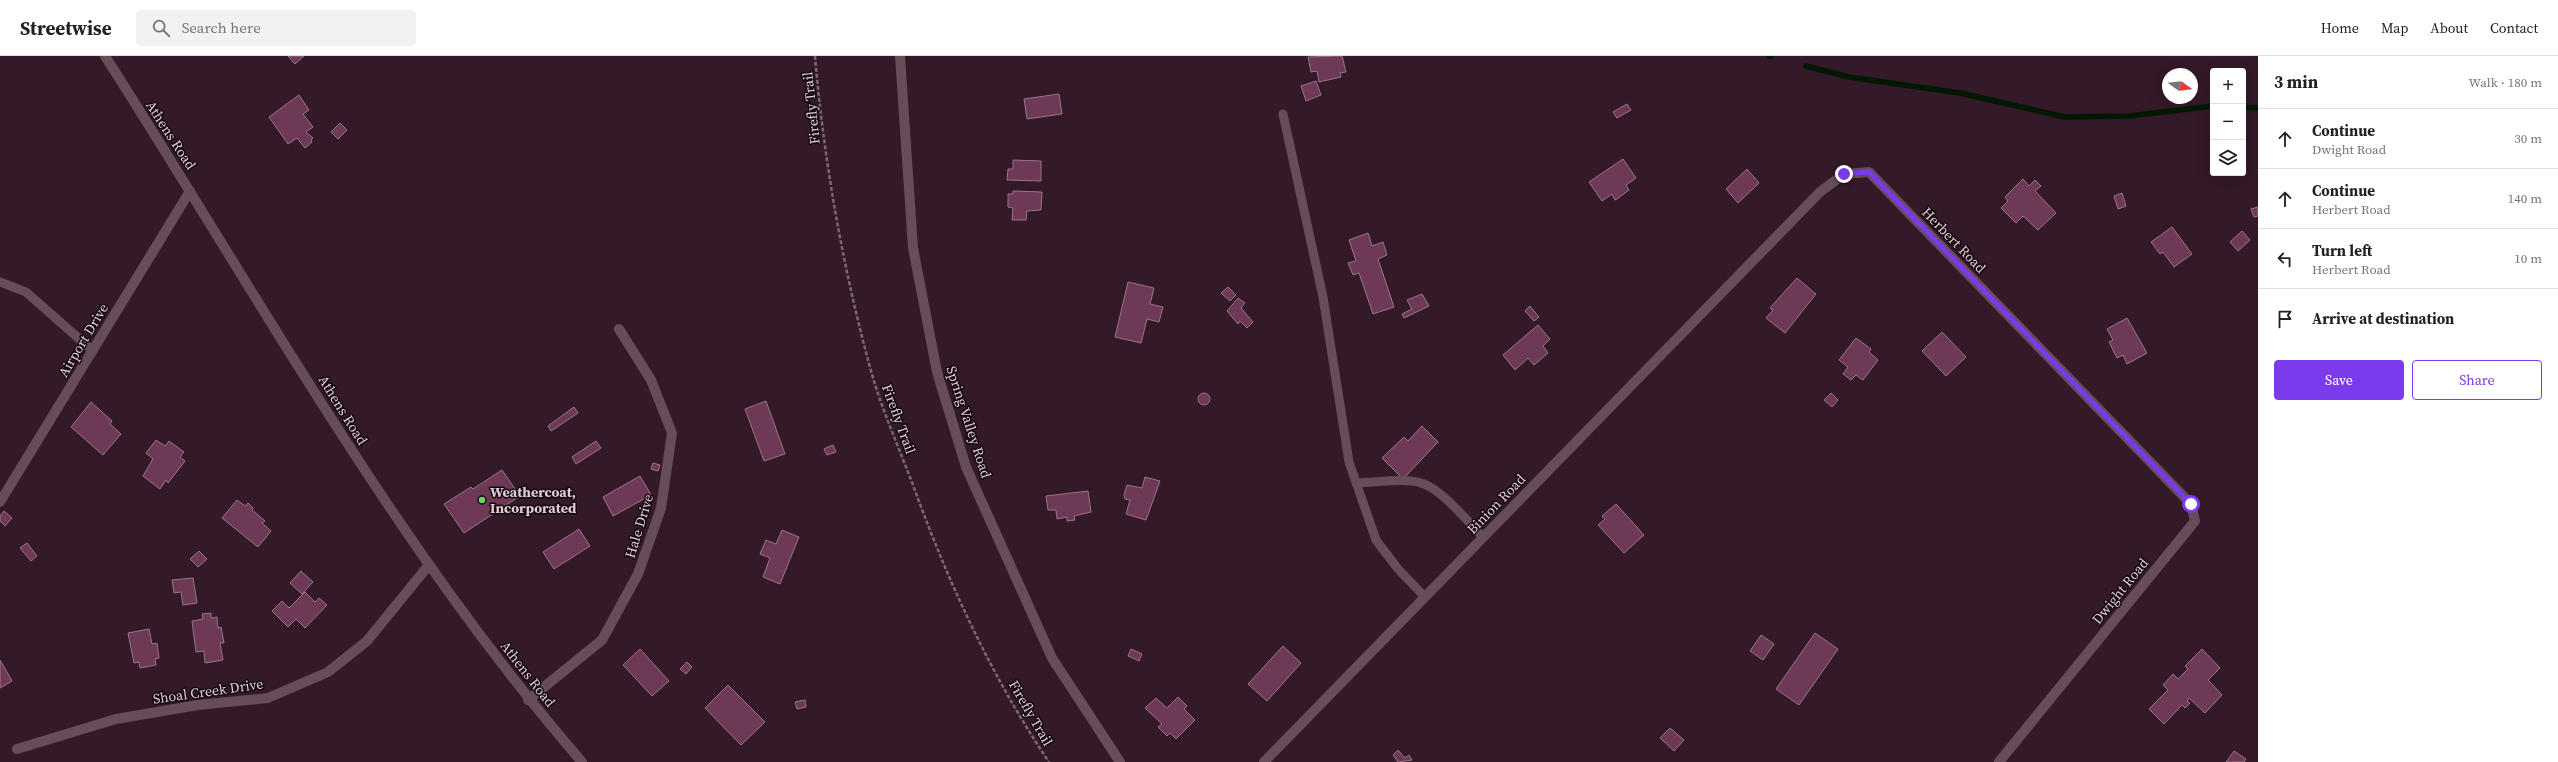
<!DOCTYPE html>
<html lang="en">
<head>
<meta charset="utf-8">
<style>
  :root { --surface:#fff; --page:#f2f2f2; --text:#202124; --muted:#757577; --line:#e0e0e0; --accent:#7c3aed }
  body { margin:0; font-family:"Source Serif 4",serif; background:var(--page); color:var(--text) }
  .controls { position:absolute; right:12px; top:12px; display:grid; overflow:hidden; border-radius:4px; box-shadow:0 4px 16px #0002 }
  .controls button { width:36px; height:36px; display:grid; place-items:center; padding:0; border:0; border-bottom:1px solid var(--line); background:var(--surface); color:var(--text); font:20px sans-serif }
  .compass { position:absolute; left:2162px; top:12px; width:36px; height:36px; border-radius:50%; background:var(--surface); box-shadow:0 4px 16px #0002; rotate:105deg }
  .stop { position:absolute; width:12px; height:12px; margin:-9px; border:3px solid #7c3aed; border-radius:50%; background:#fff }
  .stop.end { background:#7c3aed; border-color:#fff; box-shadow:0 1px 4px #0008 }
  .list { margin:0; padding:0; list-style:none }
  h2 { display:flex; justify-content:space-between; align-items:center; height:52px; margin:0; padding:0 16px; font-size:17px }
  h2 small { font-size:13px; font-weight:400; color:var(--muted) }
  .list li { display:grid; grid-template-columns:26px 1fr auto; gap:12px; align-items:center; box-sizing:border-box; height:60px; padding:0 16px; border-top:1px solid var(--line) }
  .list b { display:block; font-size:15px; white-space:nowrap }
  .list p { margin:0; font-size:13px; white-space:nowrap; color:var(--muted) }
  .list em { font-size:13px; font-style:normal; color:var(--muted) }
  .actions { display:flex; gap:8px; padding:12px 16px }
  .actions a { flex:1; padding:9px 0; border:1px solid var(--accent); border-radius:4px; text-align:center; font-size:14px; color:var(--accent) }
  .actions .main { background:var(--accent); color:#fff }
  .icon { flex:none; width:22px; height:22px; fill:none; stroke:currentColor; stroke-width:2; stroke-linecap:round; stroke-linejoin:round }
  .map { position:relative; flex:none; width:2258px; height:706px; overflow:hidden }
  header { display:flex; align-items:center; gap:24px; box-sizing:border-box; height:56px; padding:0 20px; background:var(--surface); border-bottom:1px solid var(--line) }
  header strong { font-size:19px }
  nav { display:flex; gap:22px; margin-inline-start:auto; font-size:14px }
  .search { width:280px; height:36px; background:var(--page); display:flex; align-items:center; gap:10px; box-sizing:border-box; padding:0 14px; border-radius:4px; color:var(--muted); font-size:15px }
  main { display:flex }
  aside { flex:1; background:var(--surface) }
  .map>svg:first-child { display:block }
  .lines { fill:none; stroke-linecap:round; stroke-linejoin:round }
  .stream { stroke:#001800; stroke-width:5.5 }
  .building { fill:#6e3956; stroke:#987687 }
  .path { stroke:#7e6673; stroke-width:2.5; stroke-dasharray:4 2; stroke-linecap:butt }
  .service { stroke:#664d59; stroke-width:9 }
  .minor { stroke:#664d59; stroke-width:10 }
  .tertiary { stroke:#664d59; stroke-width:10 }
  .route { stroke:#7c3aed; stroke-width:5 }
  .poi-dot { fill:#6fd35f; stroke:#14080f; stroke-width:1.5 }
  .labels { text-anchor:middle; stroke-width:3; stroke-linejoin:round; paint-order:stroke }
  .street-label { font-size:14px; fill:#e0cdd6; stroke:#14080f }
  .poi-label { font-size:14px; font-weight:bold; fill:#e0cdd6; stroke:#14080f; text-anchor:start }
</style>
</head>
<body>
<header>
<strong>Streetwise</strong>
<div class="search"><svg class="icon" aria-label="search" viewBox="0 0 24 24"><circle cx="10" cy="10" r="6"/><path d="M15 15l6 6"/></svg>Search here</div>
<nav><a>Home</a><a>Map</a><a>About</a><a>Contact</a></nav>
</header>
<main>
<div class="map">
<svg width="2258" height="706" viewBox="0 0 2258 706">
  <rect width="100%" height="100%" fill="#341928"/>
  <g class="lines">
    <g class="stream">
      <path d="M1769,0h2"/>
      <path d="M1806,10l43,11 111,16 105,24 64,-1 84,-10"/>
      <path d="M2243,51l15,1"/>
    </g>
  </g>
  <g class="building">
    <path d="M288,0h16l-9,8z"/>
    <path d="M1342,0l4,16 -6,1 1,4 -22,5 -2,-11 -6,1 -3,-15z"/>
    <path d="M1316,25l5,14 -15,6 -5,-15z"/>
    <path d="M1059,38l3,20 -35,5 -3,-20z"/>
    <path d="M299,39l10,15 -6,4 10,13 -7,5 7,6 -2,2 1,2 -7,6 -8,-10 -9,6 -19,-27z"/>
    <path d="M1627,48l4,6 -14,8 -4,-6z"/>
    <path d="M340,67l7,7 -9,9 -7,-7z"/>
    <path d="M1623,103l13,19 -10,7 3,5 -12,9 -2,1 -3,-6 -10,7 -13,-19z"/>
    <path d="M1013,104l28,1v20l-34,-1 1,-11h5z"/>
    <path d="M1747,113l12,14 -21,20 -12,-14z"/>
    <path d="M2023,123l6,7 6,-6 6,6 -6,5 21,22 -18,17 -15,-14 -7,7 -15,-15 7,-7 -3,-4z"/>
    <path d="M1013,135l29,1 -1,18 -14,1 -1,9h-14l1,-12 -5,-1v-13h5z"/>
    <path d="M2122,137l4,13 -8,3 -4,-13z"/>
    <path d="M2258,151v9l-4,1 -3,-8z"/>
    <path d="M2172,171l20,27 -18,13 -11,-15 -3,2 -9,-12z"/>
    <path d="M2242,175l8,9 -12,11 -8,-9z"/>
    <path d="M1368,177l4,13 11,-4 4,13 -9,4 16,48 -21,7 -14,-41 -6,2 -5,-12 8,-2 -7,-21z"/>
    <path d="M1797,222l19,16 -31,39 -19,-15 7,-8 -3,-2z"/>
    <path d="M1128,226l26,6 -4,16 13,3 -4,15 -12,-3 -6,24 -26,-6z"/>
    <path d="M1228,231l8,8 -6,6 -9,-8z"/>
    <path d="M1422,238l7,12 -25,12 -2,-4 10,-5 -5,-9z"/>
    <path d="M1238,242l7,5 -4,5 12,14 -6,6 -7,-7 -2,3 -11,-13z"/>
    <path d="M1530,250l9,11 -5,4 -9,-10z"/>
    <path d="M2127,262l20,35 -20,11 -4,-9 -6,3 -8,-16 4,-2 -6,-11z"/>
    <path d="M1538,269l12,14 -7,7 5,7 -14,12 -6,-7 -13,12 -12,-15z"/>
    <path d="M1942,276l24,25 -20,19 -24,-25z"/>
    <path d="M1856,282l15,11 -2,3 9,8 -15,20 -7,-5 -5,5 -8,-6 5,-7 -9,-7z"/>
    <circle cx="1204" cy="343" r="6"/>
    <path d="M1831,337l7,7 -6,7 -8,-7z"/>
    <path d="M766,345l19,53 -21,7 -19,-52z"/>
    <path d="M91,346l21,19 -2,3 11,10 -18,21 -32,-28z"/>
    <path d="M574,351l4,6 -27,18 -3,-5z"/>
    <path d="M1422,370l16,16 -35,37 -21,-21 22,-21 4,4z"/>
    <path d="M156,384l9,6 4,-5 15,11 -4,5 5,4 -17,22 -2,-3 -6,9 -17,-13 10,-17 -7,-6z"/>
    <path d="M596,385l5,7 -25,16 -4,-7z"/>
    <path d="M833,389l3,7 -9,3 -3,-6z"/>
    <path d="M653,407l7,2 -2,6 -7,-2z"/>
    <path d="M502,414l18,26 -56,37 -20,-29 27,-17 2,2z"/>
    <path d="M640,420l11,19 -38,21 -10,-19z"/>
    <path d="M1145,421l15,4 -14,39 -20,-6 4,-14 -5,-1 -1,-4 3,-10 15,3z"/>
    <path d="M1088,435l3,21 -17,4 1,4 -8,1v-4l-10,2 -1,-9h-8l-2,-14z"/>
    <path d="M237,444l8,6 3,-3 5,5 -1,2 13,11 -3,2 9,8 -13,16 -36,-29z"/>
    <path d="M1616,448l28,31 -20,18 -26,-28 7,-6 -3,-3z"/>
    <path d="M4,455l8,7 -7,8 -5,-5v-5z"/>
    <path d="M579,473l11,17 -36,23 -11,-17z"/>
    <path d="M782,474l17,7 -19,47 -17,-7 7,-19 -10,-4 6,-14 10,4z"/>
    <path d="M27,487l10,13 -6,5 -11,-13z"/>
    <path d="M199,495l8,8 -9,8 -8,-8z"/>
    <path d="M301,515l12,11 -11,12 -12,-11z"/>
    <path d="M193,522l4,25 -14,2 -2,-13 -7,1 -2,-13z"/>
    <path d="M305,536l10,10 4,-4 8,7 -22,23 -9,-9 -8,8 -16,-16 10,-10 7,7z"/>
    <path d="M211,557v5l6,-1 1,11 3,-1 3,16h-4l3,17 -18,3 -1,-12 -8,1 -4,-31 11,-2 -1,-5z"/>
    <path d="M149,573l3,15 5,-1 2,15 -4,1 1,6 -16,3 -1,-6 -5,1 -6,-30z"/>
    <path d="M1815,577l23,16 -39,56 -23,-16z"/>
    <path d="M1761,579l13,9 -11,16 -13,-9z"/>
    <path d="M1283,590l18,17 -34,38 -19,-17z"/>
    <path d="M640,593l29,32 -17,15 -29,-31z"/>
    <path d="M1131,593l11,5 -3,7 -11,-5z"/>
    <path d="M2202,593l18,19 -12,12 14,15 -17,18 -16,-15 -2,3 3,2 -5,5 -3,-3 -18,19 -15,-15 19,-19 -5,-5 10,-11 5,5 10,-10 -3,-3z"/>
    <path d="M0,604l12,21 -12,7z"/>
    <path d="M687,606l5,5 -6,7 -6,-5z"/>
    <path d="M728,629l37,37 -24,23 -36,-37z"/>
    <path d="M1178,641l9,9 -3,3 11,11 -19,19 -6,-6 -3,3 -9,-9 4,-3 -17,-16 11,-10 11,10z"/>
    <path d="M805,644l1,7 -9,2 -2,-7z"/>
    <path d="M1670,672l14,12 -10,11 -14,-13z"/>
    <path d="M1398,694l7,8 4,-3 3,5 -14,2 -5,-7z"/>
    <path d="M2234,695l12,8 -2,3h-18z"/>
  </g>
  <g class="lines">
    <path class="path" d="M815,0c9,106 28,213 56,315 11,39 28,77 42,114 35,97 78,191 136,277"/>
    <g class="service">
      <path d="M1283,58l40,183 26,165 27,78 22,29 27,28"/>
      <path d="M0,226l26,10 67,59"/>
      <path d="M1356,427c21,0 48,-6 68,1 19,7 44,38 59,53"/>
    </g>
    <g class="minor">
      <path d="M0,446l190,-311"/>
      <path d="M528,644l74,-60 36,-66 23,-66 11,-75 -21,-53 -32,-51"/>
      <path d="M17,693l99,-30 82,-14 70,-7 60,-26 39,-31 61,-75"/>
      <path d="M1264,706l556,-570 24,-18 25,-2 322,332 4,17 -196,241"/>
    </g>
    <g class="tertiary">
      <path d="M105,0c153,239 290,490 477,706"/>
      <path d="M900,0l13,192 24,124 29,95 86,191 68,104"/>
    </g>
  </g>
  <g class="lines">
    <path class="route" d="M1844,118l25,-2 322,332"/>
  </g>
  <circle class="poi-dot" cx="482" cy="444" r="4"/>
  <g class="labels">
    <g class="street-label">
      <text transform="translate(811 52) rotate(-96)" y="5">Firefly Trail</text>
      <text transform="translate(171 79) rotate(57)" y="5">Athens Road</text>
      <text transform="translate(1954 184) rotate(46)" y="5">Herbert Road</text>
      <text transform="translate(83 284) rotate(-59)" y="5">Airport Drive</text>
      <text transform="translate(343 354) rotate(58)" y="5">Athens Road</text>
      <text transform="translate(899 363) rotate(70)" y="5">Firefly Trail</text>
      <text transform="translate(969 366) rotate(72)" y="5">Spring Valley Road</text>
      <text transform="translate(1496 448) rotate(-46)" y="5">Binion Road</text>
      <text transform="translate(639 470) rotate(-73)" y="5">Hale Drive</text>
      <text transform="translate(2120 535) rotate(-51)" y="5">Dwight Road</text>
      <text transform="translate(528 618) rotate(52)" y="5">Athens Road</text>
      <text transform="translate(208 635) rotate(-8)" y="5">Shoal Creek Drive</text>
      <text transform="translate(1031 657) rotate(60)" y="5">Firefly Trail</text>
    </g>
    <g class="poi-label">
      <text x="490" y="441">Weathercoat,<tspan x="490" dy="16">Incorporated</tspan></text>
    </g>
  </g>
</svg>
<div class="controls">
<button>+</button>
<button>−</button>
<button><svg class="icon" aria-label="layers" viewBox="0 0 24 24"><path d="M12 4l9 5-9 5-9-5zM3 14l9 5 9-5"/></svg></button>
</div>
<svg class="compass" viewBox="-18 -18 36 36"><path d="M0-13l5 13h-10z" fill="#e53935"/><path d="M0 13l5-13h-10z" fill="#757577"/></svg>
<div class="stop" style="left:2191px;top:448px"></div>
<div class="stop end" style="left:1844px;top:118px"></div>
</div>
<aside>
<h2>3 min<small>Walk · 180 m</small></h2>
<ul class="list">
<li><svg class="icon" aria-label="ahead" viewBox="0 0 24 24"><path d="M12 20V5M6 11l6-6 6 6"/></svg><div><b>Continue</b><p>Dwight Road</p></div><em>30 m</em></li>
<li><svg class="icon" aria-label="ahead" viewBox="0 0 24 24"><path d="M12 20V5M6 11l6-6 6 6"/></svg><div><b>Continue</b><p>Herbert Road</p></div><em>140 m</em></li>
<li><svg class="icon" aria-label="left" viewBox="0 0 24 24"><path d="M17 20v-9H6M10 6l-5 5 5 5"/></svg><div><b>Turn left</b><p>Herbert Road</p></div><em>10 m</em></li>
<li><svg class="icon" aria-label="arrive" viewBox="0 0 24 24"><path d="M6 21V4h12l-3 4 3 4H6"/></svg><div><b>Arrive at destination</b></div></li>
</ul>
<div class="actions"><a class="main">Save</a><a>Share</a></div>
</aside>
</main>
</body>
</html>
